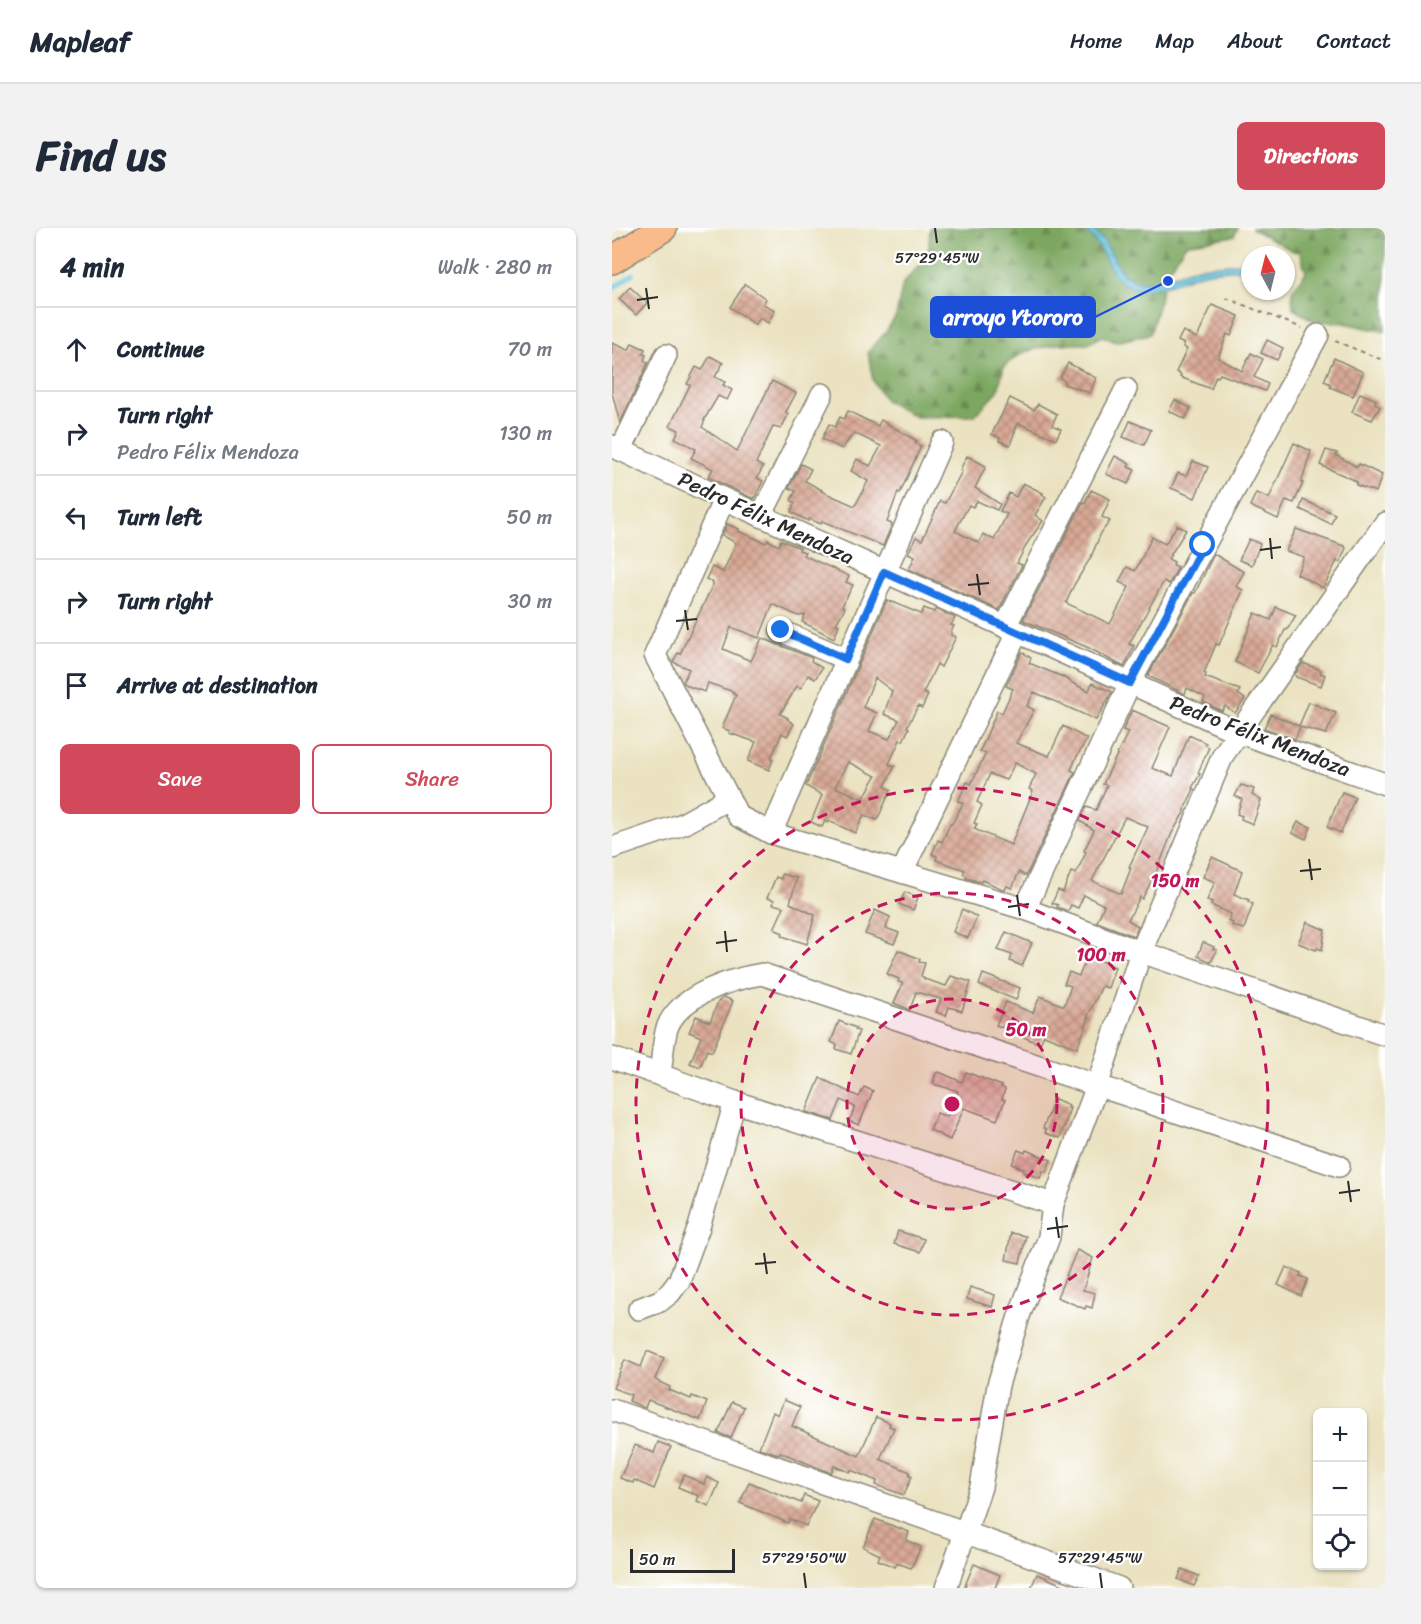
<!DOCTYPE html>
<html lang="en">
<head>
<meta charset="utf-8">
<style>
  :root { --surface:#fff; --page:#f2f2f3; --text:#1f2937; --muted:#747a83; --line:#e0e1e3; --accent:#d1495b }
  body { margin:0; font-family:Sriracha,sans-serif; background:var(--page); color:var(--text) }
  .controls { position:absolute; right:18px; bottom:18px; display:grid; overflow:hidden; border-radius:9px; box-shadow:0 2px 4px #0004 }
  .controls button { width:54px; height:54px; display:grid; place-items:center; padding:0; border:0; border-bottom:2px solid var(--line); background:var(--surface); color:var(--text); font:30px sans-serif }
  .compass { position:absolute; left:629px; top:18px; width:54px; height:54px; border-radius:50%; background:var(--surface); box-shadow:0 2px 4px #0004; rotate:353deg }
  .scale { position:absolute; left:18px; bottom:15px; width:105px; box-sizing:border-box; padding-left:6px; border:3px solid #2b2b2b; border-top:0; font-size:16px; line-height:21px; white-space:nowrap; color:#2b2b2b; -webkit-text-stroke:4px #fff; paint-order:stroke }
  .stop { position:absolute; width:18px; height:18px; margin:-14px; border:4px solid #1a73e8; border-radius:50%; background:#fff }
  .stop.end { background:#1a73e8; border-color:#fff; box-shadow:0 2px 6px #0008 }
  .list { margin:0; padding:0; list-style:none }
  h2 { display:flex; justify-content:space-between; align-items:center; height:78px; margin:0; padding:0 24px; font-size:26px }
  h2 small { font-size:20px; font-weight:400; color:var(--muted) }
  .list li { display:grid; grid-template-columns:39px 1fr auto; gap:18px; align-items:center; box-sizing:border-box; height:84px; padding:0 24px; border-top:2px solid var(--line) }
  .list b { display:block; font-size:22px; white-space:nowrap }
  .list p { margin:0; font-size:20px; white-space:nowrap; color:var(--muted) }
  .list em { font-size:20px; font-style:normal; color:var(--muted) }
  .actions { display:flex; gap:12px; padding:18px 24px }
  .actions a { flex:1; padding:14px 0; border:2px solid var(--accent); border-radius:9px; text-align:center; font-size:21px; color:var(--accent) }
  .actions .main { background:var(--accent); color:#fff }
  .icon { flex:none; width:33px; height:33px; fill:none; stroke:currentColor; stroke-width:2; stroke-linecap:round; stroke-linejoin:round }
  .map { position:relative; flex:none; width:773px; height:1360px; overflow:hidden; border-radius:9px }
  header { display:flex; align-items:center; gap:36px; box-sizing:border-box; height:84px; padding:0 30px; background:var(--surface); border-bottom:2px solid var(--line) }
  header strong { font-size:28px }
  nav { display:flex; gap:33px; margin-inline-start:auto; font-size:21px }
  .intro { display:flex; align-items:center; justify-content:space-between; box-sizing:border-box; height:144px; padding:0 36px }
  h1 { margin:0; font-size:42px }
  .button { padding:15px 27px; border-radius:9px; background:var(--accent); color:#fff; font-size:21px; font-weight:700 }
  main { display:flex; gap:36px; padding:0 36px }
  aside { flex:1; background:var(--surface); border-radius:9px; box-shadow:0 2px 4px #0004 }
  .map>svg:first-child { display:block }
  .forest { fill:url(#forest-firs); stroke:#546946; stroke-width:1.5 }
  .water { fill:url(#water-rules); stroke:#467886; stroke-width:1.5 }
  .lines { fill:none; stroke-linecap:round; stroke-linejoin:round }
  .stream { stroke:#62c5e0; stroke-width:4.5 }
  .building { fill:url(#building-cross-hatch); fill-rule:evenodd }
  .minor-casing { stroke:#8a8676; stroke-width:24 }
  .major-casing { stroke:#8a8676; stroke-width:30 }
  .path { stroke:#8a8676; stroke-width:2; stroke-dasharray:4.5 4.5; stroke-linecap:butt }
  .minor { stroke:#fff; stroke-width:21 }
  .major { stroke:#fabb8b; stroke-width:27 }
  .route { stroke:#1a73e8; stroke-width:8 }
  .ticks { fill:none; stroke:#2b2b2b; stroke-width:2 }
  .ring { fill:none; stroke:#c2185b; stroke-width:3; stroke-dasharray:10 8 }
  .labels { text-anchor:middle; stroke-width:4.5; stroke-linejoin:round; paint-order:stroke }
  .street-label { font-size:21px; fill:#2b2b2b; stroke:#fff }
  .ticks-label { font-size:15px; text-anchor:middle; fill:#2b2b2b; stroke:#fff; stroke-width:4.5; stroke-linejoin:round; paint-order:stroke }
  .centre { fill:#c2185b; stroke:#fff; stroke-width:3 }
  .ring-label { font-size:18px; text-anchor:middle; font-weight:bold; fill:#c2185b; stroke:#fff; stroke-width:4.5; stroke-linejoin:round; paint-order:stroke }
  .leader { fill:none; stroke:#1d4ed8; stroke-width:2 }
  .callout-dot { fill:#1d4ed8; stroke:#fff; stroke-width:2 }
  .callout { fill:#1d4ed8; stroke:#1d4ed8; stroke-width:2 }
  .callout-label { font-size:22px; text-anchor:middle; font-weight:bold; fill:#fff }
</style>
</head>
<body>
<header>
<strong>Mapleaf</strong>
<nav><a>Home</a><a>Map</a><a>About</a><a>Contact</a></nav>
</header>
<div class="intro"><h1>Find us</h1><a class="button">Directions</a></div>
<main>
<aside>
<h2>4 min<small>Walk · 280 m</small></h2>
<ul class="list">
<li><svg class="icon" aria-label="ahead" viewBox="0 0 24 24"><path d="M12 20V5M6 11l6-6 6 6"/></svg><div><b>Continue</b></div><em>70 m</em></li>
<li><svg class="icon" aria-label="right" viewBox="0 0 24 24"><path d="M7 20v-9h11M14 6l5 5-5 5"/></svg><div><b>Turn right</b><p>Pedro Félix Mendoza</p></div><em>130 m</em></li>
<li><svg class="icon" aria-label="left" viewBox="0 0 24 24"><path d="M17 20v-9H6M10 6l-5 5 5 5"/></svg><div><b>Turn left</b></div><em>50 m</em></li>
<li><svg class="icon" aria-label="right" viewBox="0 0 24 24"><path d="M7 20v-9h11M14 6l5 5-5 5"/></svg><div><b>Turn right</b></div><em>30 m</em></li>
<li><svg class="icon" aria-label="arrive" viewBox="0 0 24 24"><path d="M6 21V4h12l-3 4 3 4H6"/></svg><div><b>Arrive at destination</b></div></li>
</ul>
<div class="actions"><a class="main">Save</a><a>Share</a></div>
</aside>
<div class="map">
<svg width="773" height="1360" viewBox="0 0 773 1360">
  <defs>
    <pattern id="forest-firs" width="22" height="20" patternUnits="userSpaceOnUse" patternTransform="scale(1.5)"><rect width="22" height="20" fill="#7da760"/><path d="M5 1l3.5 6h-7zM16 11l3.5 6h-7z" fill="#67884f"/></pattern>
    <pattern id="water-rules" width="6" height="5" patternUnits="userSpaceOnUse" patternTransform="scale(1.5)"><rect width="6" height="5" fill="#62c5e0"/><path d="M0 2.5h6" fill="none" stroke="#55a9c0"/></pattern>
    <pattern id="building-cross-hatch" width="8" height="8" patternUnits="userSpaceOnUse" patternTransform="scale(1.5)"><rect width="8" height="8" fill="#d9a995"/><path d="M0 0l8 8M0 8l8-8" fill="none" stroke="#b08a7a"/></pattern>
  </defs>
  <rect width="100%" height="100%" fill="#fff"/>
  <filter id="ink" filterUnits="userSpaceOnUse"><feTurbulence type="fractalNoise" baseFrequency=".0167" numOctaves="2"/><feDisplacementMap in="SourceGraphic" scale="12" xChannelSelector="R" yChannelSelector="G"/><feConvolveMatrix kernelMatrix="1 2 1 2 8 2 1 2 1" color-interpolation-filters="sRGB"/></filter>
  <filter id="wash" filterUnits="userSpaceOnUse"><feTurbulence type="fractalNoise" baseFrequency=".008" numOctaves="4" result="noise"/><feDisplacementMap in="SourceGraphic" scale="24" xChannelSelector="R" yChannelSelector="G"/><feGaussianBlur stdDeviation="1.35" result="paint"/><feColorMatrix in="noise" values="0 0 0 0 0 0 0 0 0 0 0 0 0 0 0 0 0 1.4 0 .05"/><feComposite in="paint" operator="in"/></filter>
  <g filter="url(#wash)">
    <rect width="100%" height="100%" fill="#eae2c0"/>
    <g class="forest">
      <path d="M318,0h308l-4,8 -48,8 -23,35 -2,17 -11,38 -34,8 -14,-6 -14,8h-30l-34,8 -20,14 -6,25 -24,25 -58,1 -30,-16 -13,-20 -5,-29 17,-19 11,-17 7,-33 25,-27z"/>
      <path d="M639,0h134v104l-41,-9 -29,-2 -22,-12 -1,-18 14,-19 -6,-20 -7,-1z"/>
    </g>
    <path class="water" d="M467,0h12l13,13 19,33 10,6 12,2 18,-3 35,-12 52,-5v6c-16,2 -35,2 -50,6 -23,6 -62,29 -83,4 -13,-16 -17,-40 -38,-50z"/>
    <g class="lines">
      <path class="stream" d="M0,61l21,-15"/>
    </g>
    <g id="blocks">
      <g class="building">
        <path d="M133,56l21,15 -3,5 12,6 -7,13 -8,-5 -5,7 -25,-18z"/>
        <path d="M18,59l17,16 -11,12 -17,-16z"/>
        <path d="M600,77l27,11 -8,20 -4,-2 -9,24 24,13 9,-18 12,6 -9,18 14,7 -3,7 -45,-17 -2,3 -2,-1 -5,13 -31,-12 1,-2 -5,-3 11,-23 -4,-2 1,-3 -6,-3 5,-10 14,7z"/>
        <path d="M655,112l16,8 -6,12 -16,-7z"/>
        <path d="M0,115l17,7 3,-7 13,6 -2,5 3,1 -2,5 4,3 -28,60 -8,-30z"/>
        <path d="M98,128l13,7 -8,14 10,5 -2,3 9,5 -5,10 -9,-4 -14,24h1l-3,7 35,24 35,-70 24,12 -10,19 2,3 -7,14 -8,-2 -17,36 7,4 -6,11 6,3 -9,18 -46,-22 5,-8 -22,-11 5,-9 -21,-11 4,-8 -9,-4 20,-41 -3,-1 9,-17 6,3z"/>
        <path d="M722,130l29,14 -10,24 -23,-9 1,-3 -7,-3z"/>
        <path d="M456,135l28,15 -6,15 -26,-9 1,-3 -5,-3z"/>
        <path d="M748,165l16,7 -1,3 5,4 -8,13 -20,-8z"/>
        <path d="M398,170l24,12 4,-6 19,10 -5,11 9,4 -5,10 -38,-16 -8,22 -11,-4 1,-3 -8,-4z"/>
        <path d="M563,172l16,8 -6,11 -16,-8z"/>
        <path d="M236,183l30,15 3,-6 36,21 -2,2 6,3 -21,47 -2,-1 -11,30 5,2 -9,22 -61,-25 -1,3 -12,-5 -1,2 -17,-9 4,-9 -4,-3 5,-9 -7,-3 12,-24 10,5 -6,12 17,9 -1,1 34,15 13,-25 -17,-10 6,-12 13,7 11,-20 -27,-13 -12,16 -20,-10 7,-15 6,3 5,-10 4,2z"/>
        <path d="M518,193l21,9 -7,15 -21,-8z"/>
        <path d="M682,215l17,8 -10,32h2l-9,20 -8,-3 -8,19 -28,-13 6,-13 13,5z"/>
        <path d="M714,222l11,3 -1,2 21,12 2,-3 23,11 -6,17 -20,-7 1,-3 -5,-3 -32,-14z"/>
        <path d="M355,228l19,10 -11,22 25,16 -3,6 -20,-9 -4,6 -4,-2 -14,26 24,12 4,-9 11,6 13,-26 -7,-3 9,-18 7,4 7,-14 20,10 -1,1 4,3 -11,18 8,6 -15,21 -11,21 5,2 -23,45 -90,-41 6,-13 -7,-3 8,-16 6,3 18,-39 5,2 17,-32 -2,-1z"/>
        <path d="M503,228l15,8 -2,3 7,3 -7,14 -22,-10z"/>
        <path d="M581,233l15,6 -13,31 -24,-10 7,-15 8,3z"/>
        <path d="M479,262l19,9 -8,18 8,4 -9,12 -10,24 -17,28 -8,18 44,21 19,-37 -10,-5 8,-15 8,4 17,-34 13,7 12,-19 9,5 -18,29 6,3 -1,3 5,2 -9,17 -5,-3 -35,63 5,2 -10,21 -35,-19 -66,-28 60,-118 2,1z"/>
        <path d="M691,272l32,14 -4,10 -31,-15z"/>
        <path d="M115,296l12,5 -1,2 28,12 2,-3 11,6 2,-6 19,8 -1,2 6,2 -2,3 46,21 -3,6 7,3 -11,21 3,2 -9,16 3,1 -5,13 -32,-16 3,-7 -7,1 -25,-12 -14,34 -28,-11 -8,22 28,12 11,-23 50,20 -1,3 11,7 -7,11 -7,-4 -7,13 -4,-2 -17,28 8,4 -1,1 7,5 -7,12 -5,-3 -11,25 2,1 -4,11 -21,-9 8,-19 -27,-9 1,-2 -8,-3 14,-33 -3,-1 1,-2 -26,-9 -3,9 -17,-6 -5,-4 6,-13 -16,-7 5,-9 2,1 33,-70v-2l-7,-3 6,-12 11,5 13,-29 -14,-8z"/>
        <path d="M684,301l48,17 2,2 -6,14 -3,-1 -14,27 -26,-14 7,-17 -18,-6z"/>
        <path d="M637,311l11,5 -8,21 -13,-5z"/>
        <path d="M602,326l30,18 -8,14 7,4 -24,55 -3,-1 -12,29 2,1 -1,3 35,13 -2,4 7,5 -10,14 -10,-7 -3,5 -19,-9 2,-5 -18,-9 -2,6 -37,-18 45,-83h2z"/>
        <path d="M275,372l34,14 3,-6 10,4 2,-3 19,9 -4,7 3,1 -3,6v3l5,2 -15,30 -4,-3 -14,29 5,2 -6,13 -4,-2 -11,21 2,1 -6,13 -3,-1 -11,24 6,2 -10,20 6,4 -14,30 -13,-5 -9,18 -26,-12 -1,2 -3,-2 -3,6 -11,-5 11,-27 -16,-9zM263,450l17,13 -8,23 15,6 -10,19 -20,-8 8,-18 -14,-6zM236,534l28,14 -13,23 -28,-12z"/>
        <path d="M664,379l20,8 -9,15h-2l-8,17 -4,-2 -15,28 -23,-11 20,-49 16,7z"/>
        <path d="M410,424l9,6 -2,5 34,14 11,7 15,7 3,-8 20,9 -16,28 -62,-28 -7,14 7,4 -18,33 33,13 14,-30 24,13 -11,19 -5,12 4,2 -49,104 -7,-4 -7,16 -5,-2 -2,4 -23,-10 -1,2 -4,-1 -11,-3 1,-2 -4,-2 2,-4 -29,-10 1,-4 -5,-2 6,-14 4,2 8,-18h2l11,-21 -5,-2 9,-19 4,2 14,-29 1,-2 -6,-2 17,-40 5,2 11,-24 -7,-3zM403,535l21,11 -7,15 4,2 -22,54 -37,-16 3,-5 -3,-1 8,-18 -5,-3 13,-28 16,6z"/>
        <path d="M691,435l18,7 -1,3 5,2 -4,11 -25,-9 -1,-3z"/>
        <path d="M697,474l27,11 -10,21 -26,-7 -5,12 -31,-11 7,-14 28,12z"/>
        <path d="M520,482l38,17 -18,41 21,8 16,-41 17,8 -1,2 4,2 -11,26 2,1 -8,14 2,1 -10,21 1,1 -13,22 -16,40 -14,26 -2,-2 -12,23 10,6 -4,10 -37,-14 7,-17 -20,-10 -6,13 -7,-3 -3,6 -11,-4 1,-2 -6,-2 6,-13 5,2 8,-20 5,2 10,-22 -2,-1 10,-21 -14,-9 6,-14 10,3 11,-25 -4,-1 25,-52 -5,-2zM513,589l23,10 -19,40 2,1 -10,26 -29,-13z"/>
        <path d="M629,557l13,4 -2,6 9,5 -8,24 -12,-5 1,-3 -5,-2 5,-15 -7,-3z"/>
        <path d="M730,564l13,5 -14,36 -14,-6z"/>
        <path d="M686,594l13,5 -5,12 -14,-6z"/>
        <path d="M600,629l30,14 -8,23 15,6 -1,2 5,2 -9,25 -12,-3 1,-3 -5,-2 3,-7 -20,-9 1,-3 -5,-2 8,-18 -12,-5z"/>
        <path d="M170,646l15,4 -7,25 25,12 -8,29 -25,-8 1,-3 -9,-4 10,-22 -11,-3 1,-4 -7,-2 9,-21 5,2z"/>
        <path d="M293,664l13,5 -5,13 -14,-6z"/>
        <path d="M350,681l15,8 -9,21 -15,-6z"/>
        <path d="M263,682l15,7 -4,11 13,5 -5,11 -29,-10z"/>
        <path d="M695,694l18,8 -3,20 -5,-2 -1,2 -18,-7z"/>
        <path d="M394,704l26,11 -10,23 -12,-5 2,-6 -14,-5z"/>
        <path d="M591,714l11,5 -1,2 4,1 -6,12 -13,-6z"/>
        <path d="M286,722l22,9 -1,3 6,1 -4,13 3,2v1l22,7 5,-10 20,6 -9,29 -13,-4 -3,9 -10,-4 5,-13 -25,-7 -6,18 -16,-7 9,-20 -5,-1 1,-3 -12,-5z"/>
        <path d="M476,727l27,12 -7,21 -6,-2 -15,32h2l-12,30 -33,-13 -4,9 -44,-19 10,-23 27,11 7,-17 24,10 7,-20 -7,-2 5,-12 10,4z"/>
        <path d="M371,746l37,14 -4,12 -37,-15z"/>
        <path d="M112,769l9,4 -21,51 -5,-2 -7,17 -10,-4 11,-26 -12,-5 7,-16 14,6 8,-20z"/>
        <path d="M227,793l17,7 -1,2 4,1 -8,23 -15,-5 1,-4 -6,-3z"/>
        <path d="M327,844l23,10 4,-10 36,14 -1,1 4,2 -3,10 3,1 -8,20 -33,-12 -14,32 -20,-10 7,-17 10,4 11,-26 -25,-7 3,-11z"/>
        <path d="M208,850l39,19 5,-10 9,4 -14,34 -10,-4 6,-14 -14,-7 -8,20 -27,-8z"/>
        <path d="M443,871l14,6 -1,3h2l-10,30 -15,-5 1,-3 -3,-2z"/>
        <path d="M406,922l7,3 1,-3 25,10 -5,12 -3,-1 -3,7 -17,-6 1,-3 -12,-5z"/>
        <path d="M286,1003l26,8 -4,13 -26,-8z"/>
        <path d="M399,1005l15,3 -6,27 -14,-3z"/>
        <path d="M465,1022l16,8 -10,32 12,3 -3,15 -6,-2 -1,3 -28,-12z"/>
        <path d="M674,1039l15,6 -1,3 8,3 -7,17 -23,-11z"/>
        <path d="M358,1059l25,8 -3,12 -25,-8z"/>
        <path d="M35,1123l17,7 -9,21 2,2 13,6 -1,3 22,9 1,-3 15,6 -7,18 -52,-20 -3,8 -16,-7 2,-6 -18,-7 12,-28 16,7z"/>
        <path d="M172,1172l16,7 -8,19 67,30 17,-39 14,6 -1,3 5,2 -14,31 30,13 -1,3 3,1 -8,19 -28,-10 1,-4 -26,-11 -1,2 -16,-6 -3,7 -51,-21 -1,2 -20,-6 14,-36 5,3z"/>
        <path d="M120,1174l12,5 -13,31 -13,-5z"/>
        <path d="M46,1214l13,5 -17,42 -20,-9 -1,3 -13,-5 15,-33 19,8z"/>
        <path d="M72,1247l20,9 3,-7 12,6 -10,23 -12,-5 2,-5 -21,-9z"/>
        <path d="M137,1254l52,21 3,-8 14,6 -12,25 -16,-7 -2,4 -48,-20z"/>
        <path d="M263,1291l34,13 -3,8 15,7 -10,21 -14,-5 -2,4 -17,-7 2,-5 -17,-8z"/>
        <path d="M362,1336l26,11 -5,13h-31z"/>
        <path d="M570,1341l17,7 -5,10 -16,-7z"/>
        <path d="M425,1346l33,14h-39z"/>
      </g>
    </g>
  </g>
  <g filter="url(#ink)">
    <use href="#blocks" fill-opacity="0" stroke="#8a8676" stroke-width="1.5"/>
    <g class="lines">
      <g class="minor-casing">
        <g id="minor">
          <path d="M0,218l112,53 516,234 145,51"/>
          <path d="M9,222l45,-95"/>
          <path d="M112,271l-69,156 83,161 33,17 254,76 116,43 244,83"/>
          <path d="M149,288l61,-122"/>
          <path d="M393,399l121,-238"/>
          <path d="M169,403l65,28"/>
          <path d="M159,605l171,-391"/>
          <path d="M0,620l71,-24 46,-26"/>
          <path d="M290,644l115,-239"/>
          <path d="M413,681l105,-226 188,-348"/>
          <path d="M0,830l48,17c2,-15 3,-33 7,-47 12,-33 64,-49 95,-54l577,192"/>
          <path d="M48,847l75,27 318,102"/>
          <path d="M27,1081l21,-8 10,-8 9,-12 20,-54 36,-125"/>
          <path d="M0,1182l352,122 155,56"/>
          <path d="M334,1360l35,-101 17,-102 21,-69 30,-79 4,-33 44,-118 44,-134 82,-197 162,-232"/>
        </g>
      </g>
      <g class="major-casing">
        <path id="major" d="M0,32l51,-32"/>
      </g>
      <g class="path">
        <path d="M614,70l76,30"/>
        <path d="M723,113l50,20"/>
      </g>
      <use href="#minor" class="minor"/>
      <use href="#major" class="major"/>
    </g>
  </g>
  <g class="lines" filter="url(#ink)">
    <path class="route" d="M169,402l65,29 38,-87 246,111 73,-138"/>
  </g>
  <path class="ticks" d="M323,0l2,15M34,60l3,21M25,72l21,-3M658,310l2,21M648,322l21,-3M365,346l3,21M356,357l21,-2M73,382l3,20M64,393l21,-2M697,631l3,21M688,643l21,-2M405,667l3,21M396,679l21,-3M113,703l2,21M104,715l21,-3M736,953l3,21M727,965l21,-3M444,989l3,21M435,1001l21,-3M152,1025l3,21M143,1036l21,-2M192,1345l2,15M488,1345l2,15"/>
  <circle cx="340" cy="876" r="105" fill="#c2185b" fill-opacity=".12"/>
  <g class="ring">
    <circle cx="340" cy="876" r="105"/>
    <circle cx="340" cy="876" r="211"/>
    <circle cx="340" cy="876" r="316"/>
  </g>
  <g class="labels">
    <g class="street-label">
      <text transform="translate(154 290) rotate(25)" y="7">Pedro Félix Mendoza</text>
      <text transform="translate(648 508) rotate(21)" y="7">Pedro Félix Mendoza</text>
    </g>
  </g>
  <g class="ticks-label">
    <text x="325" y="35">57°29'45"W</text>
    <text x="192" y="1335">57°29'50"W</text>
    <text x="488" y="1335">57°29'45"W</text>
  </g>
  <circle cx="340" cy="876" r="9" class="centre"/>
  <g class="ring-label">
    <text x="563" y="659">150 m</text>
    <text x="489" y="733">100 m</text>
    <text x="414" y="808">50 m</text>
  </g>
  <path class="leader" d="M556 53L483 89"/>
  <circle class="callout-dot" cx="556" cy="53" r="6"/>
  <rect class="callout" x="319" y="69" width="164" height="40" rx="6"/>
  <g class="callout-label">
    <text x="401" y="97">arroyo Ytororo</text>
  </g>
</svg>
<div class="controls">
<button>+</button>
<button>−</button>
<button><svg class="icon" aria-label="locate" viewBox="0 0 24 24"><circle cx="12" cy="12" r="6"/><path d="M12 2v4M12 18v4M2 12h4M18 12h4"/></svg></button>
</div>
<svg class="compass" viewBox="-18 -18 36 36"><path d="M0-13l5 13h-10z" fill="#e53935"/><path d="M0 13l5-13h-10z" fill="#747a83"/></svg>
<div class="scale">50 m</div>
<div class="stop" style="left:591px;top:317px"></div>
<div class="stop end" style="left:169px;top:402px"></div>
</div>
</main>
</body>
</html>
